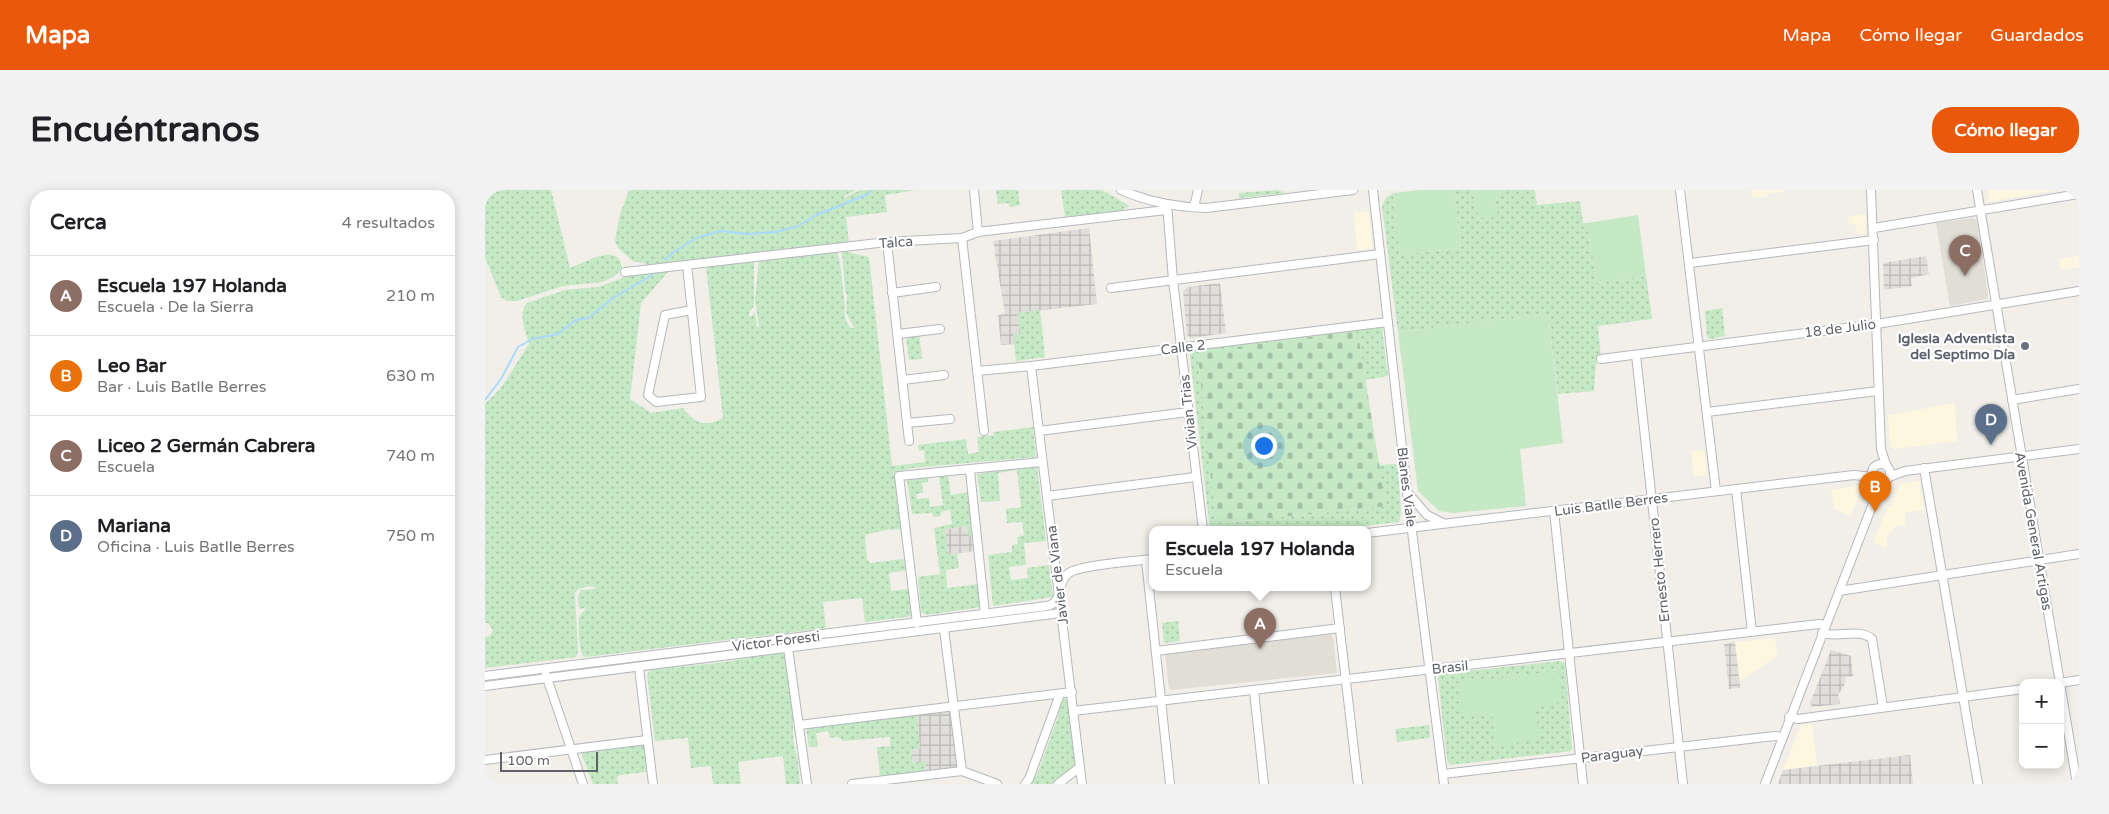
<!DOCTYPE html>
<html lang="es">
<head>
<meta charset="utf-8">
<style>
  :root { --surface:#fff; --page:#f2f2f2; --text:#202124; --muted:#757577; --line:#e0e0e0; --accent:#ea580c }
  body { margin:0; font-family:"Varela Round",sans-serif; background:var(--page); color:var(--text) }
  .controls { position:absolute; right:15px; bottom:15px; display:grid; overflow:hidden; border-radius:10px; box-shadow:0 2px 12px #0003 }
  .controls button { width:45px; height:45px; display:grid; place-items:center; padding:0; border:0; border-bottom:1px solid var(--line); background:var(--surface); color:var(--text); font:25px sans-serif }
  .scale { position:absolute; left:15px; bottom:12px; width:98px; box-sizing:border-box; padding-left:5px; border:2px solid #5f6368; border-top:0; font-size:14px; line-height:18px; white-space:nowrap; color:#5f6368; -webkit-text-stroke:4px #fff; paint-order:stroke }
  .you { position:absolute; left:778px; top:255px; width:18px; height:18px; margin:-12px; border:4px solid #fff; border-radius:50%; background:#1a73e8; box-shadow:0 0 0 8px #1a73e833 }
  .badge { display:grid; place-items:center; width:32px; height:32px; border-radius:50%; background:var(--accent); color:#fff; font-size:16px; font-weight:700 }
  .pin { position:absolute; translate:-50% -41px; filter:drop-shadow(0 1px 2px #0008) }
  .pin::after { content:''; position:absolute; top:26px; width:18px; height:15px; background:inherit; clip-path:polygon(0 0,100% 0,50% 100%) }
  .popup { position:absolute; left:664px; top:336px; width:222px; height:65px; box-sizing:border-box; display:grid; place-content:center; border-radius:10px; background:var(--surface); filter:drop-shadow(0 1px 4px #0005); font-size:16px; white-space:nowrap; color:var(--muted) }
  .popup b { font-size:19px; color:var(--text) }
  .popup::after { content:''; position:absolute; left:50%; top:100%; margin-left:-10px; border:10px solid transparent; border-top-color:var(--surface) }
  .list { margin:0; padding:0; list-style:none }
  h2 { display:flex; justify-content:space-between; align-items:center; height:65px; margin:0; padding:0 20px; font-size:21px }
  h2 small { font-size:16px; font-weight:400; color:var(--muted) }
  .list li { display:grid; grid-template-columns:32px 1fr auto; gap:15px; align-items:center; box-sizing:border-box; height:80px; padding:0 20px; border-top:1px solid var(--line) }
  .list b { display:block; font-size:19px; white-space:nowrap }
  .list p { margin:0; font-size:16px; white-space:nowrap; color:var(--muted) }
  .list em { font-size:16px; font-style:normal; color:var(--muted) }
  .map { position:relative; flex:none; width:1594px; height:594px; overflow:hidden; border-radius:20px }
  header { display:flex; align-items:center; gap:30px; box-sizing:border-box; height:70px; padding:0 25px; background:var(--accent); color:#fff }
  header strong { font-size:24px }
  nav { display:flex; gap:28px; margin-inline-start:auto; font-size:18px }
  .intro { display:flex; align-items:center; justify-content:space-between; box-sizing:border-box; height:120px; padding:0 30px }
  h1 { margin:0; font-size:35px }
  .button { padding:12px 22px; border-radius:20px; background:var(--accent); color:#fff; font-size:18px; font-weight:700 }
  main { display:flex; gap:30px; padding:0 30px }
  aside { flex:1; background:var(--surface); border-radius:20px; box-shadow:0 2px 12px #0003 }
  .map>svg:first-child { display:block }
  .commercial { fill:#fef7e0 }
  .industrial { fill:url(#industrial-grid) }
  .education { fill:#e1ded6 }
  .grass { fill:url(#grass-dots) }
  .cemetery { fill:url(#cemetery-stones) }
  .garden { fill:#c5e8c5 }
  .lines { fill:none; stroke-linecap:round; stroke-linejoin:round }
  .stream { stroke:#aadaff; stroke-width:2 }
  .minor-casing { stroke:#b5b8bc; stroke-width:10 }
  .minor { stroke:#fff; stroke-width:8 }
  .worship-dot { fill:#6b7280; stroke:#fff; stroke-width:2 }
  .labels { text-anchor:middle; stroke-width:4.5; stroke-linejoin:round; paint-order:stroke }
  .street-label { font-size:14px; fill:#5f6368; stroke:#fff }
  .worship-label { font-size:14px; font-weight:bold; fill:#5b616d; stroke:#fff; text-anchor:end }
</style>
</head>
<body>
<header>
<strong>Mapa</strong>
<nav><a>Mapa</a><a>Cómo llegar</a><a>Guardados</a></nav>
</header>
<div class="intro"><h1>Encuéntranos</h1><a class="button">Cómo llegar</a></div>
<main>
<aside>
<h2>Cerca<small>4 resultados</small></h2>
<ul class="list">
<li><span class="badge" style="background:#8d6e63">A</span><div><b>Escuela 197 Holanda</b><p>Escuela · De la Sierra</p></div><em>210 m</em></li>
<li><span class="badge" style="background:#e8710a">B</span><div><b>Leo Bar</b><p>Bar · Luis Batlle Berres</p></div><em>630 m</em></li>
<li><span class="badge" style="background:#8d6e63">C</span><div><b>Liceo 2 Germán Cabrera</b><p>Escuela</p></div><em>740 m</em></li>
<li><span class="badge" style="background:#5c6f8a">D</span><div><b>Mariana</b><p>Oficina · Luis Batlle Berres</p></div><em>750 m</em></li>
</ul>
</aside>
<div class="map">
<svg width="1594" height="594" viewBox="0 0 1594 594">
  <defs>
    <pattern id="industrial-grid" width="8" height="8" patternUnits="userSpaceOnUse" patternTransform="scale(1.25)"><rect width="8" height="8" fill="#e0deda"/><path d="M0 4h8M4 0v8" fill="none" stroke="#b9b8b5"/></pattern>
    <pattern id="grass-dots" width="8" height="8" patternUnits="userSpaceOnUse" patternTransform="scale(1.25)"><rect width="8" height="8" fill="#c5e8c5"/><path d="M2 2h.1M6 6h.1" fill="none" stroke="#a3c0a4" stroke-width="1.8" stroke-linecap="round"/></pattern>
    <pattern id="cemetery-stones" width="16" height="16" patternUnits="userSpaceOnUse" patternTransform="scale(1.25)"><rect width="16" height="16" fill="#c5e8c5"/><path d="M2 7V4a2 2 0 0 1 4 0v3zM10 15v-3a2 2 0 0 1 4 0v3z" fill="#a3c0a4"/></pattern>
  </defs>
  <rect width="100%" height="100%" fill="#f1efe8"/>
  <g class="commercial">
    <path d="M1266,0h32v2l-16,2v3l-15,1z"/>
    <path d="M1503,0h68l-67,12z"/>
    <path d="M884,21l3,37 -15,2 -3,-37z"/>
    <path d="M1380,24l1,19 -9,1 -1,-10 -7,1 -1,-8z"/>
    <path d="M1594,66v11l-18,3 -2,-11z"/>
    <path d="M1470,213l2,38 -62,8 -5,-3 -2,-31z"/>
    <path d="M1219,260l3,25 -13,1 -3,-25z"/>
    <path d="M1434,291l5,29 -19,3v12l-10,2 -9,11 2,9 -3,1 -12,-6 15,-36h3l8,-20 3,-3z"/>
    <path d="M1373,296l3,3 -10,27 -17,-7 -3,-19z"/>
    <path d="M1290,448l2,18 -37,25 -5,-39z"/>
    <path d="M1327,534l5,42 -34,4 18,-45z"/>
  </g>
  <g class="industrial">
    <path d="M604,38l8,76 -79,9 3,21 -8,1 1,9 -13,1 -3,-30 7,-1 -12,-73z"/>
    <path d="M1441,66l3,18 -18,4 1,8 -28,4 -1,-27z"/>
    <path d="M735,93l6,50 -35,5 -4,-3 -4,-44 4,-4z"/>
    <path d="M483,336l6,9 1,16 -27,4 -3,-26z"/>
    <path d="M1250,452l5,46 -11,1 -5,-45z"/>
    <path d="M1346,460l20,6 2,20 -7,1 -1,7 -7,11 2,9 -28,3 -2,-4z"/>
    <path d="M465,521l8,58 -32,2 -1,-9 -12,1 -2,-14 9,-1 -4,-33z"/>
    <path d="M1425,565l3,29h-135l5,-14z"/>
  </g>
  <g class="education">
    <path d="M1488,28l4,3 11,74 -1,4 -37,7 -14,-83z"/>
    <path d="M845,444l3,3 4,36 -166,17 -2,-2 -4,-33 2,-2z"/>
  </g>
  <g class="grass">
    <path d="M0,0h66l19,78c15,-5 49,-27 52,0l-6,7 -13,7 -40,4 -46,15h-10l-6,-4 -16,-40z"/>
    <path d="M144,0h227l-12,6v2l16,-8h56l-31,5 2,17 -41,5 3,26 -166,19 -36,2 -14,-3 -15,-13 -3,-7 5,-27z"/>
    <path d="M511,0h22l2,15 -10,2 -1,-4 -11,1z"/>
    <path d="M576,0h41l28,16 -10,5 -55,6z"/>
    <path d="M793,0l7,3 -46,5v-5z"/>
    <path d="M969,0h18l7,27 16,-12 2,-9 3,-1v-5h35l2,15 43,-4 3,22h4l10,60 49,-7 6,43 -54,7 3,31h-3l-2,7 -2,27 -36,3 -10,-80 -150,18 -16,-126 4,-8 7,-5 7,62 61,-7z"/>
    <path d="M357,61l27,6 23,209 33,-4 -1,-12 -5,1 -1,-6 48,-6 2,15 11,-2 -2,-15 17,-2 -1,-3 40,-5 3,30 -124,11 -13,4 -2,3 7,66 -2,-1 -2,-11 -15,1 -20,5 2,24 3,4 34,-4 1,-12 3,23 -19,3 2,18 18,-2 4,27 -48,6 -3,-24 -39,4 3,26 -240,29 -3,-1c-4,-6 -6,-35 -3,-41 2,-2 4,-3 6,-5l-1,-2 -6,1 -1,-13 3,-6 13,-1 2,-2c-8,-1 -16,-1 -21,6l3,59 -2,5 -91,11v-31l5,-1 3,-6 -5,-7h-3v-219l16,-16 28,-44c-3,-12 -12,-31 -2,-41l38,-13 33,-3 43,-16 27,-3v4l-27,31 -11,96 21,14 32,-5c11,15 22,20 40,10l-17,-152 48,-5v45l-5,7 1,5 5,-6 2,14 2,1 -4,-27 4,-40 78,-8c5,13 5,33 7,47 2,11 -2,19 7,29h3l-8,-16 1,-17 -2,-5z"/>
    <path d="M1237,118l3,28 -15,3 -3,-2 -2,-26z"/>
    <path d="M555,120l5,47 -29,4 -3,-26 7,-1 -2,-21z"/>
    <path d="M892,137l5,1 6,48 -23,4 -7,-45 -5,-4 -151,21 -4,4 19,168 169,-18 -7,-41 19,-1 3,48 -2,10 -73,8h-116l-20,-175 5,-5z"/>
    <path d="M434,142l3,27 -13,1 -3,-24z"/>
    <path d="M552,276l9,75 -22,2 2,22 -17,2 2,13 17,-2 -1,-10 22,-3 4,32 -60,9 -5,-51 24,-3v-7l6,-1 -1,-7 7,-2 -2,-13 -15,1 -1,-14 15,-2 -4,-37 -19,3 2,28 -19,1 -4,-28z"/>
    <path d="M443,286v6l-6,1 1,10 -7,1 1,5 12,-1 1,9 13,-2 -4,-28 9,-1 3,19 17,-3 6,43 -5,1 -2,-10 -22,3 3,26 9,-1 2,14 -13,2 1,18 32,-4 3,23 -55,8 -6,-3 -3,-35 22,-3 -6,-46 18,-4 -2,-14 -9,2v4l-7,1 -2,-4 -20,1 -5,-34z"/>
    <path d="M565,419l4,3 -101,12 -126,17 -29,7 -14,-1 -219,29h-6l-1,-3 1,-2 186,-23 40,-3 6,-3z"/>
    <path d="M693,431l2,20 -16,2 -2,-20z"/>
    <path d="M294,462h5l2,3 7,57v27l5,23 2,22h-14l-3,-28 -45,6 3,22h-28l-2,-18 -20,2 -3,-30 -33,3 -8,-66 3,-5 76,-8z"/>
    <path d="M1075,471l5,2 7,85 -1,3 -121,14 -3,-5 -9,-82 2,-4z"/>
    <path d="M580,508l4,3 6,65 -23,18h-22l7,-9 21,-58 2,-13z"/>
    <path d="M431,525l4,33 -9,2 2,13 12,-2 1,10 -46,6 -3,-30 13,-1v-9l-47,4 -5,-4 -8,1 -2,-7 -12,2 2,14h-9l-3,-20z"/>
    <path d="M944,535l1,13 -33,4 -2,-13z"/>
    <path d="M159,551l9,30 -32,4 -4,2 1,7h-25l-13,-34z"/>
  </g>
  <path class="cemetery" d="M868,141l5,4 28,171 -170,18 -18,-168 3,-4z"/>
  <g class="garden">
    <path d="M936,0h33l7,58 -61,7 -7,-62z"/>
    <path d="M987,0h28v5l-3,1 -2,9 5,4 -6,8 -15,1z"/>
    <path d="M1153,25l8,61 -49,7 -10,-60z"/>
    <path d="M1063,124l15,129 -43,6 6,57 -73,7 -14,-2 -21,-20 -20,-159z"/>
    <path d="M1073,481l4,31 -27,4 4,34 -44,5 -3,-32 -30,3 -5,-33z"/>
  </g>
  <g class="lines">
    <g class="stream">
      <path d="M179,70l10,-8 22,-14 24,-7 28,3 28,-2 22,-6 19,-11 51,-21 3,-4"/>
      <path d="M0,210l16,-21 17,-32 14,-8 26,-5 18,-14 12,-2 25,-20 39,-23"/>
    </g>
    <g class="minor-casing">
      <g id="minor">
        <path d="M489,0l4,42"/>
        <path d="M636,0c27,12 55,17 85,18l147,-18"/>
        <path d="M888,0l34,302 37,292"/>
        <path d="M1195,0l36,301"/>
        <path d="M1386,0l10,259 5,16"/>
        <path d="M1492,0l100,594"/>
        <path d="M682,14l6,76 30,250"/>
        <path d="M709,17l4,-17"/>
        <path d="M1389,38l205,-34"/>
        <path d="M477,48l22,193"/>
        <path d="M402,52l22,199"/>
        <path d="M1205,73l184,-23"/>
        <path d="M202,75l14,132 -45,5 -8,-7 17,-80 27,-5"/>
        <path d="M140,82l262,-30 75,-4 16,-6 188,-22"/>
        <path d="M626,98l269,-34"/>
        <path d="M407,103l44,-6"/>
        <path d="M413,144l42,-5"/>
        <path d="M1151,165l47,429"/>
        <path d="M1116,169l276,-35 202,-33"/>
        <path d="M546,176l51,418"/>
        <path d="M492,181l54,-5 357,-44"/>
        <path d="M418,190l41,-5"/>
        <path d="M1527,210l67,-11"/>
        <path d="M1222,222l171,-21"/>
        <path d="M422,233l43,-4"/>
        <path d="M554,241l149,-19"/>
        <circle cx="1396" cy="283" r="9"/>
        <path d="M1439,278l54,316"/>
        <path d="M485,281l15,143"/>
        <path d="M1404,287l16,-6 174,-22"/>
        <path d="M1251,299l16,143"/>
        <path d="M924,304l18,21 16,8"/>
        <path d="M562,306l148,-19"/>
        <path d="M1069,321l29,273"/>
        <path d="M882,343l487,-58 19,2"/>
        <path d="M661,370l24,224"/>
        <path d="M850,398l23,196"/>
        <path d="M1354,401l240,-37"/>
        <path d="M432,433l-18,-147 143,-14"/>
        <path d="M459,439l18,142"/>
        <path d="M1337,443c16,5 38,-5 50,6l11,68"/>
        <path d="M303,458l19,136"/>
        <path d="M671,461l184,-23"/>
        <path d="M154,478l14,116"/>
        <path d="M61,485l37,109"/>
        <path d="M0,486l562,-70c17,-3 9,-25 22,-33 11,-8 67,-12 84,-14"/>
        <path d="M1575,493l19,-3"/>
        <path d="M0,496l576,-73"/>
        <path d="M769,501l10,93"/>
        <path d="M588,521l746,-87 7,1"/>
        <path d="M1304,527l9,2 225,-30"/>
        <path d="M314,535l273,-33"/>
        <path d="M0,570l162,-20"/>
        <path d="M958,584l332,-38 6,1"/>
        <path d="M367,594l110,-13 35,13"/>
        <path d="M540,594l4,-5 31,-85"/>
        <path d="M573,594l22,-17"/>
        <path d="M1280,594l107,-278 13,-25"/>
      </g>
    </g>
    <use href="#minor" class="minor"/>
  </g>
  <circle class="worship-dot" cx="1540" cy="156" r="5"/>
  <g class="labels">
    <g class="street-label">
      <text transform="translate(411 52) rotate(-4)" y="5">Talca</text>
      <text transform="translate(1355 138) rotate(-7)" y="5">18 de Julio</text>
      <text transform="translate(698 157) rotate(-7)" y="5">Calle 2</text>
      <text transform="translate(703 222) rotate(-96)" y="5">Vivian Trias</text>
      <text transform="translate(922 297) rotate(83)" y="5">Blanes Viale</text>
      <text transform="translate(1126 314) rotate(-7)" y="5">Luis Batlle Berres</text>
      <text transform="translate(1549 341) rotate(80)" y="5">Avenida General Artigas</text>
      <text transform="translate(1174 380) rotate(-96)" y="5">Ernesto Herrero</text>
      <text transform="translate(572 385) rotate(-97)" y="5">Javier de Viana</text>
      <text transform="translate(291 451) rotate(-7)" y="5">Víctor Foresti</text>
      <text transform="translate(965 477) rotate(-6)" y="5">Brasil</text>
      <text transform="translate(1127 564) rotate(-7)" y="5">Paraguay</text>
    </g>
    <g class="worship-label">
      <text x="1530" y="153">Iglesia Adventista<tspan x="1530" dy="16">del Septimo Día</tspan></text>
    </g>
  </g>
</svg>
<div class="controls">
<button>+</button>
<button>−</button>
</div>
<div class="scale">100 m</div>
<div class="you"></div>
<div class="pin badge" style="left:775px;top:459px;background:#8d6e63">A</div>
<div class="popup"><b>Escuela 197 Holanda</b>Escuela</div>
<div class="pin badge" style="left:1390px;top:322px;background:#e8710a">B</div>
<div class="pin badge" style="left:1480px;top:86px;background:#8d6e63">C</div>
<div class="pin badge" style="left:1506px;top:255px;background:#5c6f8a">D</div>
</div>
</main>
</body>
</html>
